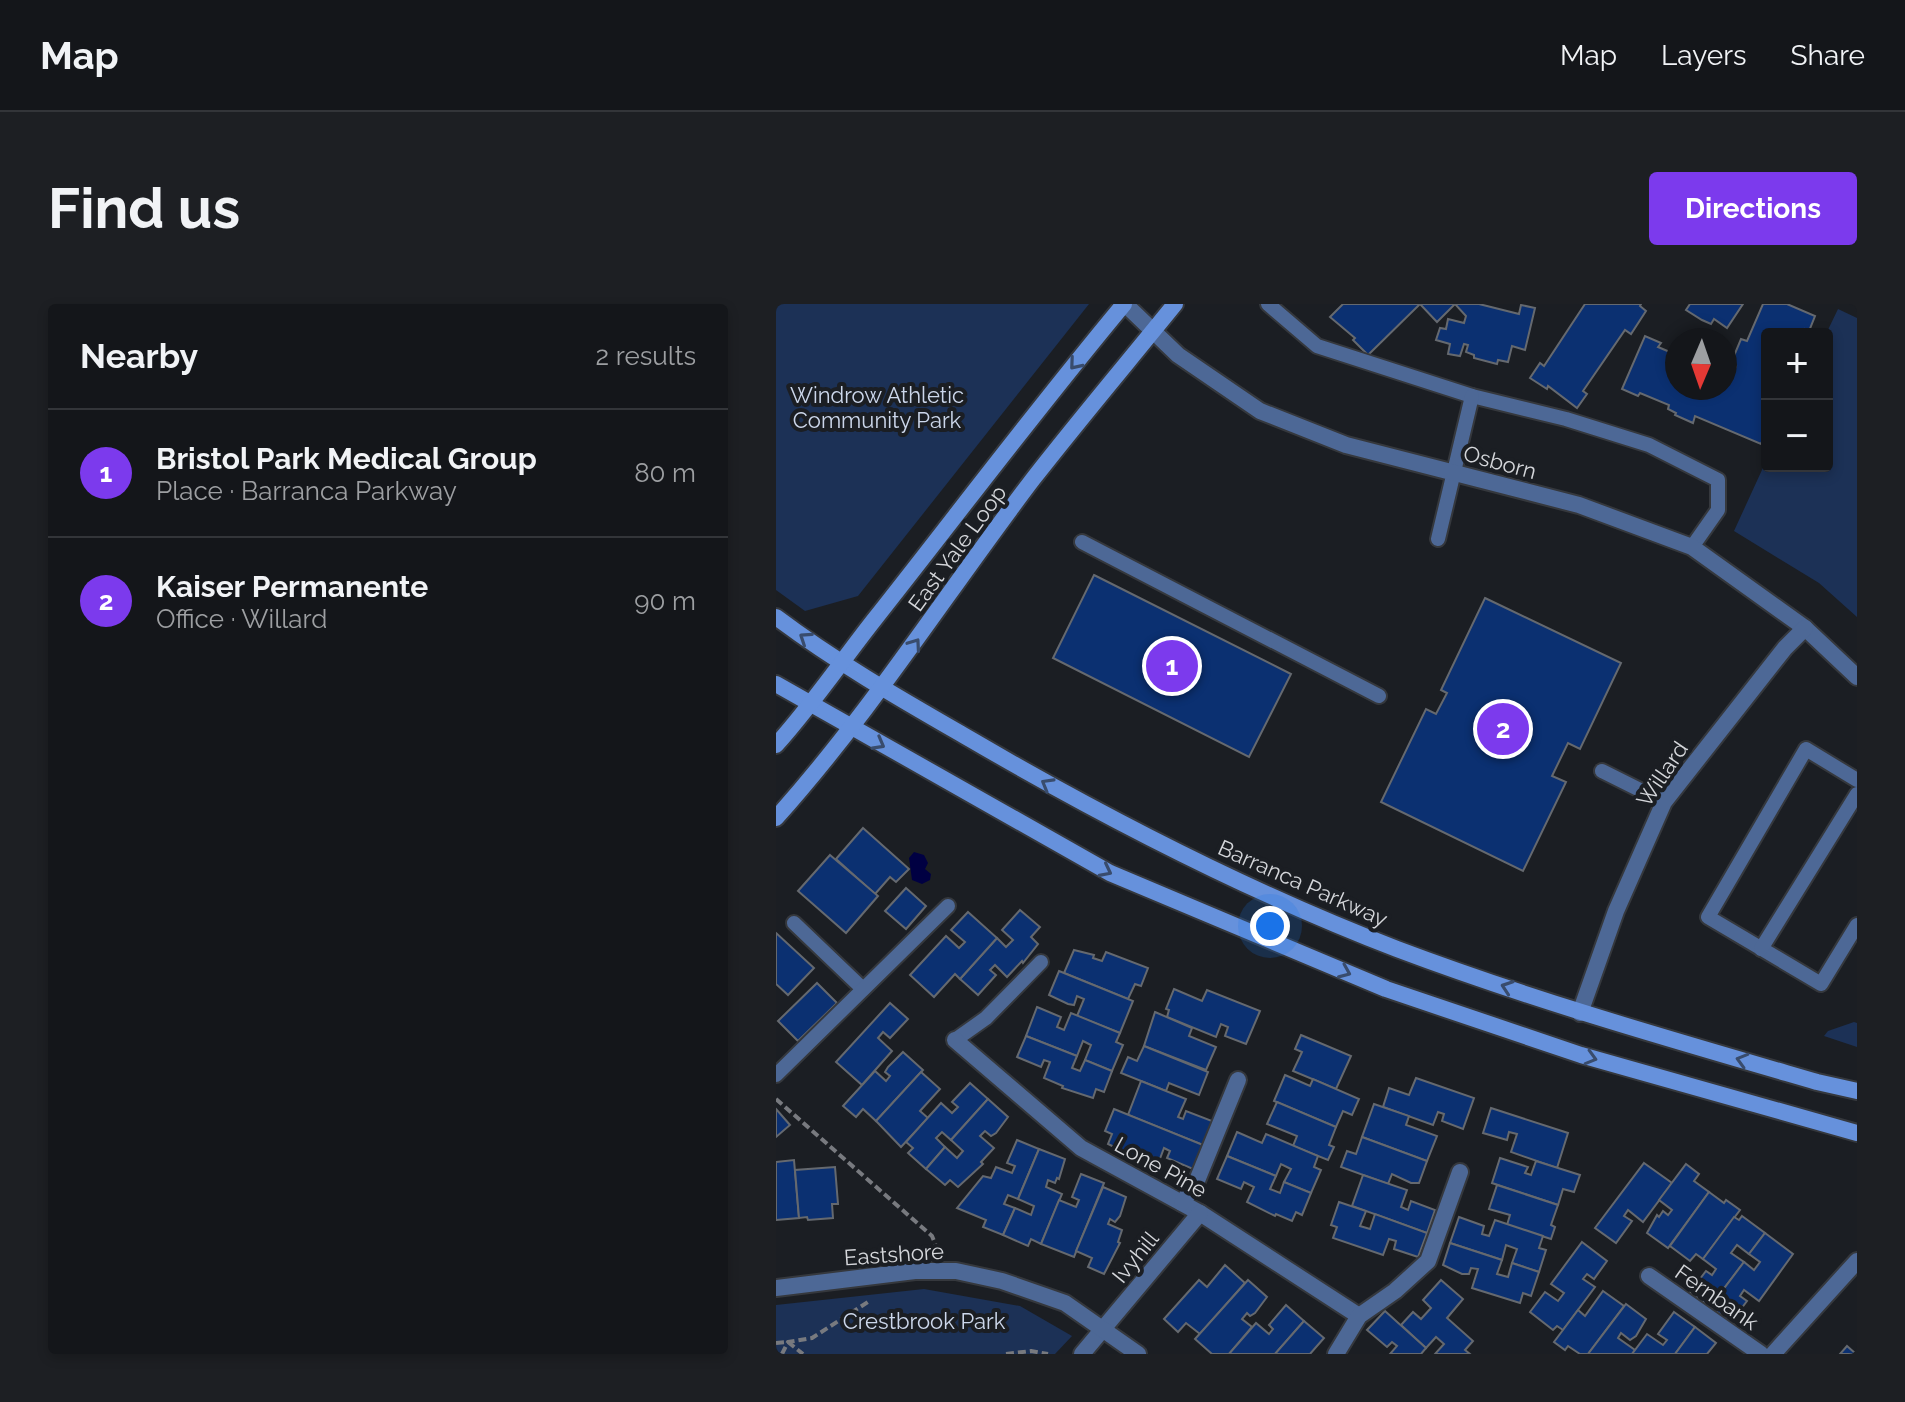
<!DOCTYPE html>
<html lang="en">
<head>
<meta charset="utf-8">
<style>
  :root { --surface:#14161a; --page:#1d1f23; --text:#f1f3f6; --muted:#9d9fa2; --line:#333539; --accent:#7c3aed }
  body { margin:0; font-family:Raleway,sans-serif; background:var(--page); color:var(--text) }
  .controls { position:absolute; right:24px; top:24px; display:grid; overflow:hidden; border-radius:8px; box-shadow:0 4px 12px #0003 }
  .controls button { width:72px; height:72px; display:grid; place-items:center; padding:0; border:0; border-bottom:2px solid var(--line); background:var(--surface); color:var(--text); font:40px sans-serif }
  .compass { position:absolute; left:889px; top:24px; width:72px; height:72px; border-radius:50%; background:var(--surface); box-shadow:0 4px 12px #0003; rotate:182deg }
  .you { position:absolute; left:494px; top:622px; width:28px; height:28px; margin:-20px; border:6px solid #fff; border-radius:50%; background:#1a73e8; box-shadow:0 0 0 12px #1a73e833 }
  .badge { display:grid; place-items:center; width:52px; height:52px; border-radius:50%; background:var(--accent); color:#fff; font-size:26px; font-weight:700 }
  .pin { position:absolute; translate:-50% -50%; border:4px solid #fff; box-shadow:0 2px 8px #0006 }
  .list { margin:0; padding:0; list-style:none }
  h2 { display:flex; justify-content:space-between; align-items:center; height:104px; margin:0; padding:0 32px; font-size:34px }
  h2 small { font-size:26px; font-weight:400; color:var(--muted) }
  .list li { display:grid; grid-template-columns:52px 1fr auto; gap:24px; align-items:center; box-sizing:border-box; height:128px; padding:0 32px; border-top:2px solid var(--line) }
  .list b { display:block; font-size:30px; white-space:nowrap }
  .list p { margin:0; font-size:26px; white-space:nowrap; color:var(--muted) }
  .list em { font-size:26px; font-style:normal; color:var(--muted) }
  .map { position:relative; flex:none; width:1081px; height:1050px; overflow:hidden; border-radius:8px }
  header { display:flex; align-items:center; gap:48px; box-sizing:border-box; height:112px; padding:0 40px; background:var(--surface); border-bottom:2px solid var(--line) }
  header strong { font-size:38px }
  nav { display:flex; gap:44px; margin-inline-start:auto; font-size:28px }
  .intro { display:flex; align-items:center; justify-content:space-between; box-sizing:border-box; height:192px; padding:0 48px }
  h1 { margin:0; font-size:56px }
  .button { padding:20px 36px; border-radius:8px; background:var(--accent); color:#fff; font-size:28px; font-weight:700 }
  main { display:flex; gap:48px; padding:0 48px }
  aside { flex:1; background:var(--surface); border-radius:8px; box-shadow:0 4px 12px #0003 }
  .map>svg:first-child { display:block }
  .green { fill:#1c3156 }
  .water { fill:#000042 }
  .building { fill:#0b3071; stroke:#65696f; stroke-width:2 }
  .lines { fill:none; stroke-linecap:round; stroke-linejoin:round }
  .service-casing { stroke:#35383d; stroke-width:18 }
  .minor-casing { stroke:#35383d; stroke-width:20 }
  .tertiary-casing { stroke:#35383d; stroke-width:20 }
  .secondary-casing { stroke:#35383d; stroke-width:20 }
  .path { stroke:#787a7f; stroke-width:4; stroke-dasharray:8 4; stroke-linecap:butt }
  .service { stroke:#4d6896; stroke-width:14 }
  .minor { stroke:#4d6896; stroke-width:16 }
  .tertiary { stroke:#4d6896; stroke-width:16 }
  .secondary { stroke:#6691dc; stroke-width:16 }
  .oneway { stroke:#394c6d }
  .labels { text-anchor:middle; stroke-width:8; stroke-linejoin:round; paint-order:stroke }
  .park-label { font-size:22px; fill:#ccd7eb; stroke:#1b1e23 }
  .street-label { font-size:22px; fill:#d4d6da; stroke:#1b1e23 }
</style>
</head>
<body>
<header>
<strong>Map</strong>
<nav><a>Map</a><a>Layers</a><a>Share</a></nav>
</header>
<div class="intro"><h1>Find us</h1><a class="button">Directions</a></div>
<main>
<aside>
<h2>Nearby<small>2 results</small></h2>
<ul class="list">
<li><span class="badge">1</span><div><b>Bristol Park Medical Group</b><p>Place · Barranca Parkway</p></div><em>80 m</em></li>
<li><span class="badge">2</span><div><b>Kaiser Permanente</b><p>Office · Willard</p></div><em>90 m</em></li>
</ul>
</aside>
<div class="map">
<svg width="1081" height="1050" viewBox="0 0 1081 1050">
  <rect width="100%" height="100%" fill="#1b1e23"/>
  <g class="green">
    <path d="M0,0h313l-231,292 -53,15 -29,-21z"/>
    <path d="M1062,5l19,9v299l-38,-34 -85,-52 33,-72v7h60l-1,-132z"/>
    <path d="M1078,718l3,1v24l-33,-11 4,-5z"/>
    <path d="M148,985l96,17 52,30 -17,18h-279v-49z"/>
  </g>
  <path class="water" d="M138,548l10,3 4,8 -3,6 6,5 -1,6 -8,4 -10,-4 -3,-22z"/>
  <g class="building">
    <path d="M567,0h112l-18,18 -17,-18 -52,51 -15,-15 2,-2 -25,-21z"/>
    <path d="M679,0h24l40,10 2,-9 14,3 -10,42 -13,-4 -4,16 -10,-2 -1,4 -23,-6v-3l-8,-3 2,-7 -4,-1 -4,12 -12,-2 2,-10 -14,-4 4,-12 6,1 2,-10 16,4 2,-7z"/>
    <path d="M809,0h56l-1,2 6,5 -15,23 -6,-4 -42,61 4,3 -10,14 -29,-22 -1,3 -17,-11 10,-15 4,3z"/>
    <path d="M914,0h53l-16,24 -13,-9 -3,5 -9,-4 -16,-10z"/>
    <path d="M987,0h24l28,12 -6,15 -4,-2 -3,5h-35v96l-6,14 -66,-28 -2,7 -18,-8 1,-2 -8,-4 1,-4 -29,-12 -2,3 -16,-7 23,-53 16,7 -3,4 19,8v33h48v-12l6,3 5,-13 -5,-3 10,-24 6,2z"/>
    <path d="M318,271l197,99 -42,83 -196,-99z"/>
    <path d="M709,294l136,65 -41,86 -12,-6 -16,33 14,6 -43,89 -142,-69 45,-93 10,5 11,-21 -6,-3z"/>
    <path d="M87,524l46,41 -13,13 -6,-5 -15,17 -39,-35z"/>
    <path d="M54,551l48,41 -32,37 -48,-42z"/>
    <path d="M130,584l20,18 -20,23 -21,-18z"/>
    <path d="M244,606l20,17 -9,10 7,7 -15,19 -1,-2 -15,16 -12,-12 -5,5 6,5 -18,20 -18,-16 37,-41 9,9 7,-7 -11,-10z"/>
    <path d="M192,608l29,26 -37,41 -5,-5 -21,23 -24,-22 36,-39 13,12 6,-6 -14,-12z"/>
    <path d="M0,629l38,35 -26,27 -12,-11z"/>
    <path d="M298,646l20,5 -1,3 9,3 4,-9 42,16 -7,18 -6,-2 -7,15 -64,-26z"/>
    <path d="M283,667l74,30 -13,32 -43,-17 7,-17 -7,-3 -3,9 -6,-1 -19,-9z"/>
    <path d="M41,679l20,20 -39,38 -20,-20z"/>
    <path d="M398,685l28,12 5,-11 53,21 -14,33 -21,-8 3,-9 -7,-3 -5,13 -49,-20 2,-7 -3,-1z"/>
    <path d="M114,699l18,16 -18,19 -7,-6 -5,6 14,13 -30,34 -26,-23z"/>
    <path d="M261,703l24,10 -4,10 7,3 7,-17 49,20 -4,9 7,3 -11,26 -27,-11 6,-15 -8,-4 -6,15 -51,-20z"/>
    <path d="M379,708l37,16 -3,8 27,11 -10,23 -62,-24z"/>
    <path d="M525,731l50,21 -15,33 -43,-18 9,-19 -7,-3z"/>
    <path d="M250,732l51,20 -5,12 8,3 5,-11 27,11 -8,21 -8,-3 -3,9 -31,-10 1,-2 -19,-8 6,-16 -6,-2 -3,7 -24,-10z"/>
    <path d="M368,742l64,26 -9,23 -30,-12 -3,8 -45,-18 7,-16 9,4z"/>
    <path d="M127,748l20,18 -47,51 -13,-12 -7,8 -13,-11 32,-35 11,10 4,-5 -5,-4 3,-5z"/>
    <path d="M145,768l19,17 -20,22 8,7 -27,29 -25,-26z"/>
    <path d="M509,771l25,11 3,-7 46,20 -7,16 -9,-4 -7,16 -62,-26z"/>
    <path d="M640,774l58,20 -11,31 -21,-8 2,-7 -6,-2 -5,13 -50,-18 6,-19 20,7z"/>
    <path d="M365,777l45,18 -8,18 5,2 3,-8 26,10 -9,24 -75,-30z"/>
    <path d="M194,779l18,16 -37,41 -9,-8 -6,6 9,9 -19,22 -18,-16 5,-5 -7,-6 35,-39 11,10 6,-6 -6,-5z"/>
    <path d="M212,795l20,18 -12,16 -5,3 -6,-5 -5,5 14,12 -13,14 2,2 -25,23 -8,-7 -5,5 -19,-16 19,-22 12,11 6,-7 -12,-11z"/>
    <path d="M501,798l59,25 -7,18 5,2 -6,13 -35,-14 4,-10 -30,-12z"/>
    <path d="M598,800l35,12 -3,9 31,11 -10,25 -65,-24z"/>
    <path d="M715,804l77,25 -11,35 -46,-16 6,-18 -8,-2 -2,8 -24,-7z"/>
    <path d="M0,805l14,16 -14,12z"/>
    <path d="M338,805l89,36 -10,24 -26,-11 3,-7 -6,-3 -6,16 -18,-8 -1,3 -31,-15 4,-10 -7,-3z"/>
    <path d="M461,828l25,11 4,-9 52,22 -4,11 7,3 -10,23 -27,-11 7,-13 -10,-5 -5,12 -49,-20z"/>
    <path d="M586,833l65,24 -8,22h-8l-19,-9 -4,10 -47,-17 6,-16 9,3z"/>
    <path d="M241,836l22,9 -21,50 -10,-4 -4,9 11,4 -12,27 -20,-8 3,-7 -29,-12 26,-32 8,2 5,-11 16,6 3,-7 -8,-3z"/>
    <path d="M263,845l26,10 -6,20 -2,-1 -2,5 -7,-3 -2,7 16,7 -21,50 -10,-5 -3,7 -25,-11 12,-27 16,7 3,-9 -16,-7z"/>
    <path d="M451,852l49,20 -6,13 10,4 4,-11 27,11 -9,22 -6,-3 -4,9 -16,-7 -1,2 -28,-14 7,-15 -10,-5 -3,7 -24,-10z"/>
    <path d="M724,854l28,9 -3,6 6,2 5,-14 44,14 -6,17 -11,-3 -5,16 -66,-22z"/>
    <path d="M18,856l5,58 -23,2v-58z"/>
    <path d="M868,859l28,20 -29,39 -15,-12 -4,6 8,5 -16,22 -21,-15z"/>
    <path d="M910,860l13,10 -5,7 15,11 -41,56 -21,-15 10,-18 2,2 4,-6 5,4 4,-5 -13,-10z"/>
    <path d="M59,863l3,37h-6l1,14 -25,2 -1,-3 -8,1 -4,-48z"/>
    <path d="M305,870l23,9 -30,74 -33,-13 18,-44 17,7 3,-7 -7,-3z"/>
    <path d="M587,871l44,15 -6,17 7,3 3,-9 24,9 -8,23 -75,-27z"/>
    <path d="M721,881l61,20 -7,20 4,2 -4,12 -44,-14 3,-10 -21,-6z"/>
    <path d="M327,883l23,10 -6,19 -5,6 -5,-3 -2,5 14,6 -4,12 2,1 -16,31 -16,-7 4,-9 -16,-7z"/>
    <path d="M933,888l15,11 2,-3 14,10 -37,49 -7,-5 -6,7 -20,-15z"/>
    <path d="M563,898l27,9 -6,15 10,3 5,-15 52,19 -9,24 -24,-8 2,-8 -7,-2 -6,16 -50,-17 4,-11 -6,-2z"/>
    <path d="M966,912l23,17 -16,21 -12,-9 -6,8 13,9 -34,45 -20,-15 16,-21 6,4 4,-6 -13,-10 31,-42 5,3z"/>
    <path d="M683,913l25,9 -2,8 7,2 6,-16 48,16 -4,12 7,2 -7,22 -27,-9 5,-14 -11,-4 -4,15 -52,-17z"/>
    <path d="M989,929l28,21 -34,47 -15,-11 -4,6 7,5 -16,21 -21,-15 34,-45 10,8 6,-8 -11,-8z"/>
    <path d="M806,938l25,19 -13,18 -7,-5 -4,5 12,8 -32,43 -6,-4 -4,4 -23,-18 15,-20 13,9 6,-8 -13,-9z"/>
    <path d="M674,939l52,17 -5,14 11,3 4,-14 27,9 -8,24 -8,-3 -3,10 -48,-15 6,-19 -7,-1 -2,6h-7l-19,-9z"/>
    <path d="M449,961l20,18 -45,51 -14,-11 -8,9 -14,-13 35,-39 8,7z"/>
    <path d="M472,976l19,17 -12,16 -5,3 -3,-3 -5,6 10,8 -23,27h-17l-17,-15z"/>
    <path d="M665,976l22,19 -16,19 26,23 -8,9 5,4h-35l9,-10 -8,-7 -10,11 -25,-23 12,-13 8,7 10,-11 -8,-8z"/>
    <path d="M827,987l21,15 -36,48h-8l-12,-8 -3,4 -11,-8 24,-32 7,6z"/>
    <path d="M850,1000l20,15 -10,17 -6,4 -9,-7 -3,5 17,12 -3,4h-44z"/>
    <path d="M510,1001l18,16 -29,33h-46l27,-31 13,11 4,-5 -4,-4z"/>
    <path d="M609,1007l41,37 -5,6h-31l7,-8 -5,-4 -5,5 -20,-17z"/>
    <path d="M898,1008l21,15 -20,27h-43l15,-20 16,11 4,-5 -9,-6z"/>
    <path d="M528,1017l20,17 -14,16h-35z"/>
    <path d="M919,1023l21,16 -9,11h-32z"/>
    <path d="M1071,1042l9,8h-16z"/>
  </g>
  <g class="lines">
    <g class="service-casing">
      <g id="service">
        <path d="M492,0l49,42 155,50 94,23 83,26 69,35v30l-26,37"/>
        <path d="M662,235l34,-143"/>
        <path d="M306,238l297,154"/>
        <path d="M826,467l62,31"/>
        <path d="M1081,476l-51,-31 -98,168 113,67 36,-59"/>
        <path d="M18,619l69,66"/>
        <path d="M985,645l96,-155"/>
        <path d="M179,736l31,-22 55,-56"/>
        <path d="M0,771l172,-169"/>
      </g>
    </g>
    <g class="minor-casing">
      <g id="minor">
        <path d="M179,736l126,108 119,65 159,103"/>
        <path d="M406,899l14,-20 42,-103"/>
        <path d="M873,972l112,78"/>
        <path d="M306,1050l118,-141"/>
        <path d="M560,1050l23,-38 36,-25 33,-30 32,-89"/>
        <path d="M997,1050l84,-93"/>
      </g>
    </g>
    <g class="tertiary-casing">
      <g id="tertiary">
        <path d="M349,0l53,51 82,56 86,34 233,60 113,42 113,81 52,49"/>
        <path d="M804,709l36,-102 48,-109 121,-154 20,-20"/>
        <path d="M0,984l139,-17h41l46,10 63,22 73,51"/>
      </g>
    </g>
    <g class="secondary-casing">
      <g id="secondary">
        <path d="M0,313c61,46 128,84 194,122 137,80 279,153 427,210 138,52 279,92 420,133l40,9"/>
        <path d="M0,380l334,189 276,116 195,66 276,78"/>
        <path d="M0,441c36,-40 65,-83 98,-125 83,-105 164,-213 250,-316"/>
        <path d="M0,514c95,-106 171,-226 257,-339 46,-59 95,-117 142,-175"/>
      </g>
    </g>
    <g class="path">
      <path d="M0,795l156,137 4,10"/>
      <path d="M0,1039l12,-1 15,12"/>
      <path d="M6,1050l6,-12 24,-4 59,-38"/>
      <path d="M230,1050l25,-3 17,3"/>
    </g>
    <use href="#service" class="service"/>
    <use href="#minor" class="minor"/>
    <use href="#tertiary" class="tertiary"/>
    <use href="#secondary" class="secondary"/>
  </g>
  <defs><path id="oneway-chevron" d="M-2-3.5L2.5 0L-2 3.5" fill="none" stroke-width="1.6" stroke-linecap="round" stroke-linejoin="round" transform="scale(2)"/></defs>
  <g class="oneway">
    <use href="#oneway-chevron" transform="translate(299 60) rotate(130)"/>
    <use href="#oneway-chevron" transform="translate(29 334) rotate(-146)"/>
    <use href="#oneway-chevron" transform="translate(139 340) rotate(-55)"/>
    <use href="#oneway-chevron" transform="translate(103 440) rotate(29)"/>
    <use href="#oneway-chevron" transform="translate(271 480) rotate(-150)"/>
    <use href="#oneway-chevron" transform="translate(330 567) rotate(27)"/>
    <use href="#oneway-chevron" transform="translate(569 668) rotate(23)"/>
    <use href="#oneway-chevron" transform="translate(731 683) rotate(-161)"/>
    <use href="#oneway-chevron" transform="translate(815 754) rotate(16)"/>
    <use href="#oneway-chevron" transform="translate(966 756) rotate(-164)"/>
  </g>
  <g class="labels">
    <g class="park-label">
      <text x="101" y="99">Windrow Athletic<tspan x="101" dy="25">Community Park</tspan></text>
      <text x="148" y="1025">Crestbrook Park</text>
    </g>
    <g class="street-label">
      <text transform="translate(724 158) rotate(15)" y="8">Osborn</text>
      <text transform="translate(181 244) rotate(-54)" y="8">East Yale Loop</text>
      <text transform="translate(886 470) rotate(-56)" y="8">Willard</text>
      <text transform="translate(527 579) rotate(24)" y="8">Barranca Parkway</text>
      <text transform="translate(385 863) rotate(29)" y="8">Lone Pine</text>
      <text transform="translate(118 950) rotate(-4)" y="8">Eastshore</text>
      <text transform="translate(359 953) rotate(-51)" y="8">Ivyhill</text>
      <text transform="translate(941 993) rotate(35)" y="8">Fernbank</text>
    </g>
  </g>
</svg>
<div class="controls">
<button>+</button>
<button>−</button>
</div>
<svg class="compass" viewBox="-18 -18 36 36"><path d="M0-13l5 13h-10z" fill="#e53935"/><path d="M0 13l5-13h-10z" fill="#9d9fa2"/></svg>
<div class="you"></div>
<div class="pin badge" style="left:396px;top:362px">1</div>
<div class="pin badge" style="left:727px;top:425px">2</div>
</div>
</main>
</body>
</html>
